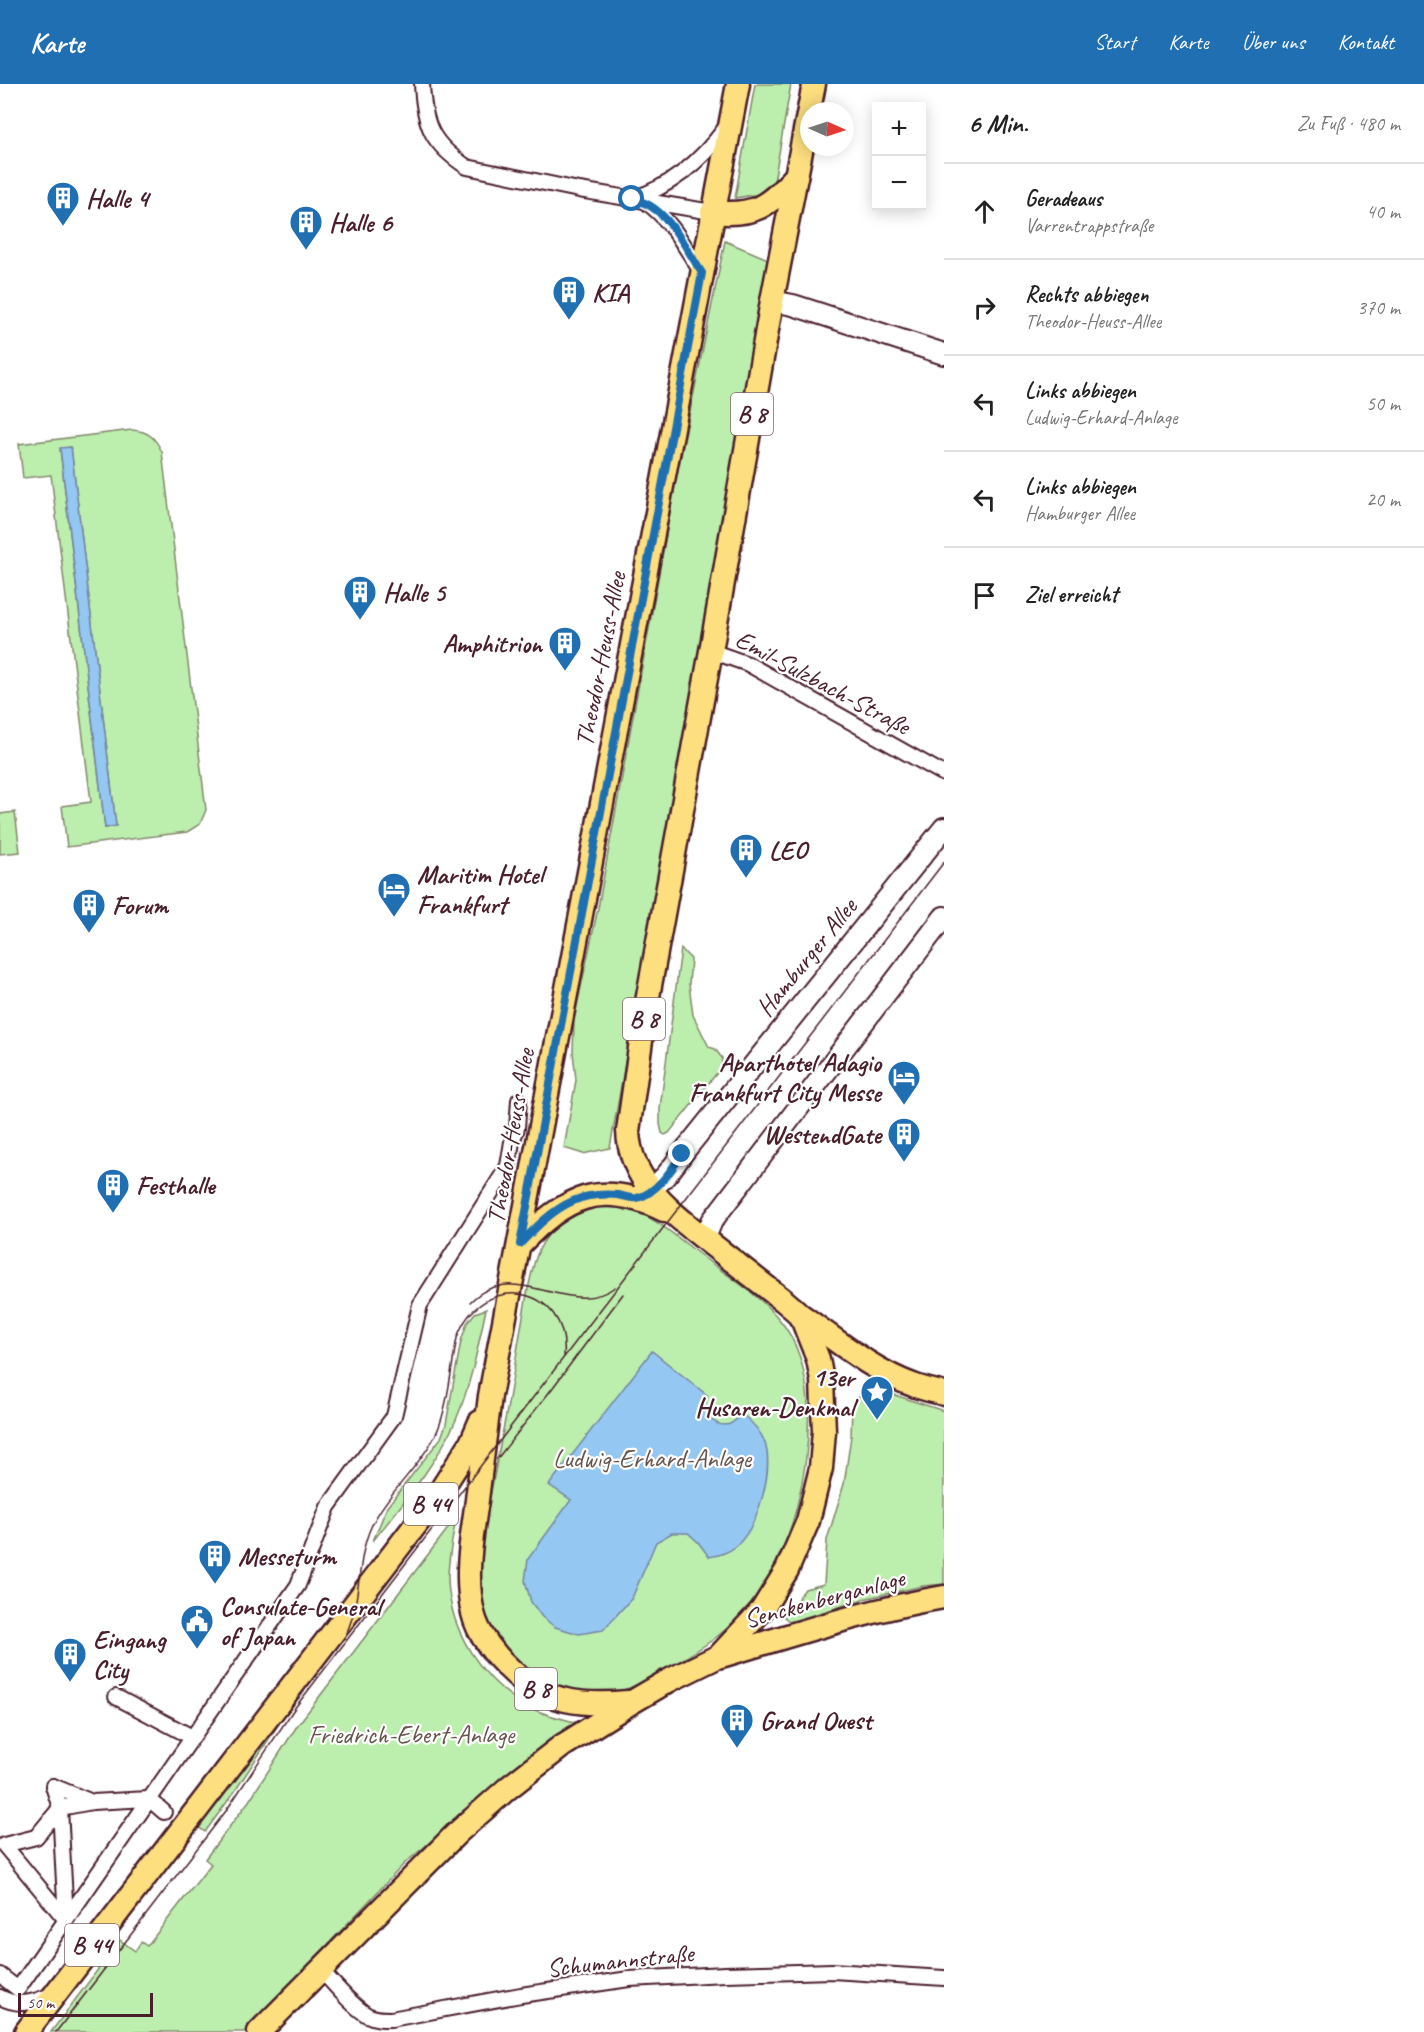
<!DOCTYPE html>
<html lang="de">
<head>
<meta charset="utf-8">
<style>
  :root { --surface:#fff; --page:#f2f2f2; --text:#222; --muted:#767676; --line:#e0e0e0; --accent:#1f6fb2 }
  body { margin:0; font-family:Caveat,sans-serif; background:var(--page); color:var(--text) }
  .controls { position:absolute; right:18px; top:18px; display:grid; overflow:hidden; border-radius:0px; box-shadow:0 3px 15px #0003 }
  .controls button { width:54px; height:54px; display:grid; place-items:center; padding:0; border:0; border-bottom:2px solid var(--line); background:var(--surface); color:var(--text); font:30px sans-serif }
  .compass { position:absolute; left:800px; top:18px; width:54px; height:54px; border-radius:50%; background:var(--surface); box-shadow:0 3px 15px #0003; rotate:93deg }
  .scale { position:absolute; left:18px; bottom:15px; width:135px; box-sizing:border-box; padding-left:6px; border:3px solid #4a1f2b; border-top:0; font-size:16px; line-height:21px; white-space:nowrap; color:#4a1f2b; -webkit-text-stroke:4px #fff; paint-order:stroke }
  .stop { position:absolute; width:18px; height:18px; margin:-14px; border:4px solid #1f6fb2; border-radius:50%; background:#fff }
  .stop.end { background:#1f6fb2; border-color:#fff; box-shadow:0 2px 6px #0008 }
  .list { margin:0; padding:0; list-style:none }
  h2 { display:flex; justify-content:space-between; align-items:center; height:78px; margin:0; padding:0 24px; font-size:26px }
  h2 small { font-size:20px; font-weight:400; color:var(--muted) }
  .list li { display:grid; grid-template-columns:39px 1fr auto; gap:18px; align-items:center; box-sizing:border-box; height:96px; padding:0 24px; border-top:2px solid var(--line) }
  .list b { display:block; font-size:22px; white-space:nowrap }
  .list p { margin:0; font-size:20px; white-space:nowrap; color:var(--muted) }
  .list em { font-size:20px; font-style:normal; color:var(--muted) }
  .icon { flex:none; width:33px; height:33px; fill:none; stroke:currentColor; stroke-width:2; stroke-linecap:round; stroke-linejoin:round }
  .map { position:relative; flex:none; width:944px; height:1948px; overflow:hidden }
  header { display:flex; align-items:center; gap:36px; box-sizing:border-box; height:84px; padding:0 30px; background:var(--accent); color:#fff }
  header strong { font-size:28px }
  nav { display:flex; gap:33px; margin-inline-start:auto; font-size:21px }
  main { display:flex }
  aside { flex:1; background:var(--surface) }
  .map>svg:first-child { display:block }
  .green { fill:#bceead; stroke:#83866c; stroke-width:1.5; fill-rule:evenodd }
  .water { fill:#94c7f1; stroke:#7684a2; stroke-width:1.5 }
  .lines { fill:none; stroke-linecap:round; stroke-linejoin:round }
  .street-casing { stroke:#4a1f2b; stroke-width:18 }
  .secondary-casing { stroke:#4a1f2b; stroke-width:24 }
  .primary-casing { stroke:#4a1f2b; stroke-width:27 }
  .street { stroke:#fff; stroke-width:14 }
  .secondary { stroke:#fff; stroke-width:20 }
  .primary { stroke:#fddf80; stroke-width:22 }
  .tram { stroke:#4a1f2b; stroke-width:1.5 }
  .route { stroke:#1f6fb2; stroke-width:8 }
  .labels { text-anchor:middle; stroke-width:4.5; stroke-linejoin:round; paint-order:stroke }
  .shield { fill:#fff; stroke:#80626b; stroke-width:1.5 }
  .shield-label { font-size:24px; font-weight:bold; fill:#4a1f2b }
  .poi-label { font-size:26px; font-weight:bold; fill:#4a1f2b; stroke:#fff; text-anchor:start }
  .street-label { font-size:26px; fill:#4a1f2b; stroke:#fff }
  .park-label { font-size:26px; fill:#66534c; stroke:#fff }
</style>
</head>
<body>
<header>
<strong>Karte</strong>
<nav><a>Start</a><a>Karte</a><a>Über uns</a><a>Kontakt</a></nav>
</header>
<main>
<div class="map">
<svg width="944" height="1948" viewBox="0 0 944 1948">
  <rect width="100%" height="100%" fill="#fff"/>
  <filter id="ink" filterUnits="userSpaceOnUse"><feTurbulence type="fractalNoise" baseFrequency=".0167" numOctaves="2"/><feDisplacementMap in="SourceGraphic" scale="12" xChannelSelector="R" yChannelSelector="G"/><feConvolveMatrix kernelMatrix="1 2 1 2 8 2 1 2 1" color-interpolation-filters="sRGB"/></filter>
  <g filter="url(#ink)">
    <g class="green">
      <path d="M755,0h36l-17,98 -9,11 -30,5z"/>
      <path d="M725,157l43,18 -3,25 -155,864 -27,6 -19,-6 12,-68 -3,-28 1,-32 24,-112 79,-433z"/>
      <path d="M132,346c16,1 23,7 30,22l44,358 -6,14 -13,8 -120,15 -5,-41 29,-4 -40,-327 -28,3 -4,-34zM71,363l45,379 -11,2 -45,-379z"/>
      <path d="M15,728l5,40 -20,2v-40z"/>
      <path d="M681,865l10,10 -2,25 4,31 16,32 6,2 7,9 -1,10 -52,65 -4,2 -3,-2 -2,-9v-16z"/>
      <path d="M600,1123c9,0 18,-1 26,1 29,8 53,31 77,49 25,19 55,37 76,62 40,47 32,130 18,187 -13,52 -42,104 -86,135 -14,10 -30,19 -44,28 -22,12 -47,27 -73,26 -55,0 -111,-50 -115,-105 -2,-19 2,-40 5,-59 7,-41 15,-81 23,-121 7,-39 13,-78 20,-116 3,-14 6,-31 12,-44 11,-25 36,-37 61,-43z"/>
      <path d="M486,1225c-8,38 -15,75 -30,111 -20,45 -53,83 -83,121l14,-34 54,-69 5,-14 15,-83 6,-18 8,-10z"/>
      <path d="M867,1302l77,25v173l-21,2 -60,13 -72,24 -7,-6 21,-28 19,-5 3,-44 17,-56 7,-48 1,-29z"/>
      <path d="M456,1434c-3,19 -8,40 -8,60 1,54 35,105 82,130 15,7 32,11 49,15l-86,66 -89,75 -159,168h-194l69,-92 15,11 6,-9 6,4 64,-82 -6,-5 44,-58 48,-75z"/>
      <path d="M285,1625l3,1 -53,81 -30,41 -8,-6z"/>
    </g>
    <g class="water">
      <path d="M71,363l45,379 -11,2 -45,-380z"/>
      <path d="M652,1267l56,45c-8,15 5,33 22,28 4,-2 9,-7 12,-10 10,8 19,17 23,29 9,28 -7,85 -30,104 -7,6 -16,8 -26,10l-11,-15 -10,-9h-16l-16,9 -24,56 -29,32 -24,4 -24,-7 -13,-10 -11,-15 -6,-21 3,-22 43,-59 -22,-15z"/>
    </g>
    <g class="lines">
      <g class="street-casing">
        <g id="street">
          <path d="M422,0c2,42 10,60 45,83l112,23 133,22"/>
          <path d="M634,114c39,-12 68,-38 92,-71"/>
          <path d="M646,118c25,18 39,45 56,71"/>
          <path d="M711,567l37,13 196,110"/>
          <path d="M116,1613l76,40"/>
          <path d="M53,1702l7,22 6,112"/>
          <path d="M53,1702l39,16 57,-3 15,13"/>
          <path d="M66,1836l-62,-75 32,-8 24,-29 32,-6"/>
          <path d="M321,1886c14,15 29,34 46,45 8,4 15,4 24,4l130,-24 108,-16 96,-5 107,-3 112,7"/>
          <path d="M0,1891l18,14 280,-404 30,-78 66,-91 26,-111 88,-139 4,-24 5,-14 2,-28"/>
          <path d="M0,1913c18,10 33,6 51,-2"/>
        </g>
      </g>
      <g class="secondary-casing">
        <g id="secondary">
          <path d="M772,217l21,4 151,49"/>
          <path d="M639,1112c20,-10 31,-24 43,-42l262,-326"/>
          <path d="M707,1156v-7l5,-12 232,-304"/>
        </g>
      </g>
      <g class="primary-casing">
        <g id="primary">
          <path d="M712,128c43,5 56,-6 84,-36"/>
          <path d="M520,1160c45,-47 80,-65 144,-34"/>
          <path d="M799,1230c36,25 72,56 114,71 10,4 21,6 31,9"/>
          <path d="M721,1572c74,-22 146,-46 223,-59"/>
          <path d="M628,1618c-43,4 -83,1 -115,-30 -17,-15 -35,-37 -40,-59 -9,-38 -1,-76 4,-113 4,-35 9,-70 13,-104l248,-1312"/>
          <path d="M26,1948l408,-531 37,-58 9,-21"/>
          <path d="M259,1948l198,-199 51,-45 54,-42 70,-44 36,-21 51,-25 43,-46 25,-40 21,-49 13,-53 3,-37 -2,-51 -4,-21 -15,-38 -7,-10 -13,-11c-26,-20 -51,-40 -77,-60 -36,-29 -76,-58 -78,-109l17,-118 66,-362 61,-350 42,-217"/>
        </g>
      </g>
      <use href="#street" class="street"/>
      <use href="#secondary" class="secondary"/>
      <use href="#primary" class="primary"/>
      <g class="tram">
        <path d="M470,1218c45,-46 99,19 145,-15"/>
        <path d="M497,1375l54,-69 72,-96"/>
        <path d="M346,1550c16,-33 10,-74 25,-107 16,-34 47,-58 64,-91 13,-26 16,-69 22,-98 24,-69 113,-53 107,18"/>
        <path d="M56,1948l170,-221 68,-102 650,-847"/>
      </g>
    </g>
  </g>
  <g class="lines" filter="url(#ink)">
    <path class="route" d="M632,115c34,5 52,47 70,74l-182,971c15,-16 32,-34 53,-43 13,-6 31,-7 45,-6 6,1 13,4 19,3 19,-4 36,-30 45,-44"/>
  </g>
  <defs>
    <g id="building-pin" transform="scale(1.725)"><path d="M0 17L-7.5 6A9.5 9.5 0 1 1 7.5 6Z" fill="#1f6fb2" stroke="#fff"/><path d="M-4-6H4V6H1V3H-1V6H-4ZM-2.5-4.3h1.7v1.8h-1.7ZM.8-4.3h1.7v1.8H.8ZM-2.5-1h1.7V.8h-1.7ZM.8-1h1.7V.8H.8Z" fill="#fff"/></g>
    <g id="hotel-pin" transform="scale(1.725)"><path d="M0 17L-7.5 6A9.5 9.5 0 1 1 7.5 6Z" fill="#1f6fb2" stroke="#fff"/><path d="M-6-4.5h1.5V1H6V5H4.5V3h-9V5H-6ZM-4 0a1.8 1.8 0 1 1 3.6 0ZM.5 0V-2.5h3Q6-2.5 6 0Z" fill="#fff"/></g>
    <g id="sight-pin" transform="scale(1.725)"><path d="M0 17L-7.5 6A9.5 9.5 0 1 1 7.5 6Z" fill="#1f6fb2" stroke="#fff"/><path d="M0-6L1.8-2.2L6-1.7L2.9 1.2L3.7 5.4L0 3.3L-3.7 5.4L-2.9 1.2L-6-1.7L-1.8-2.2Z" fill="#fff"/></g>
    <g id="civic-pin" transform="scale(1.725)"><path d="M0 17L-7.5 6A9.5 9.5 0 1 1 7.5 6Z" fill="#1f6fb2" stroke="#fff"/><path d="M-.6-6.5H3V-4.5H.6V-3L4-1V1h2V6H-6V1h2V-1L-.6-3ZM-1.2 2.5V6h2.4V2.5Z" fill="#fff"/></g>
  </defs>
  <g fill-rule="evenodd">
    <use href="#building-pin" x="63" y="114"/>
    <use href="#building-pin" x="306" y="138"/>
    <use href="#building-pin" x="569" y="208"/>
    <use href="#building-pin" x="360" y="508"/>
    <use href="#building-pin" x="565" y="559"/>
    <use href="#building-pin" x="746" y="766"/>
    <use href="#hotel-pin" x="394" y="805"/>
    <use href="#building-pin" x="89" y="821"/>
    <use href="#hotel-pin" x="904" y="993"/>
    <use href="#building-pin" x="904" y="1050"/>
    <use href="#building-pin" x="113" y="1101"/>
    <use href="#sight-pin" x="877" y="1308"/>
    <use href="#building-pin" x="215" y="1472"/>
    <use href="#civic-pin" x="197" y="1537"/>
    <use href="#building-pin" x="70" y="1570"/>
    <use href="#building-pin" x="737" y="1636"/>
  </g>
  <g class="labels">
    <g class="shield">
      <rect x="731" y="309" width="42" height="42" rx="4.5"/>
      <rect x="623" y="914" width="42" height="42" rx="4.5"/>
      <rect x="404" y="1399" width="54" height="42" rx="4.5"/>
      <rect x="515" y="1584" width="42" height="42" rx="4.5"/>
      <rect x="65" y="1840" width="54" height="42" rx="4.5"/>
    </g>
    <g class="shield-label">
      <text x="752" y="338">B 8</text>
      <text x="644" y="943">B 8</text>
      <text x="431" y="1428">B 44</text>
      <text x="536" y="1613">B 8</text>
      <text x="92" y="1869">B 44</text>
    </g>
    <g class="poi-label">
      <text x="86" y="123">Halle 4</text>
      <text x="329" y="147">Halle 6</text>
      <text x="592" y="217">KIA</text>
      <text x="383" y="517">Halle 5</text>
      <text x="542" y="568" text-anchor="end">Amphitrion</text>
      <text x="769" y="775">LEO</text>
      <text x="417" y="799">Maritim Hotel<tspan x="417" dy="30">Frankfurt</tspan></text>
      <text x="112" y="830">Forum</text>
      <text x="881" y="987" text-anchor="end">Aparthotel Adagio<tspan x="881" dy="30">Frankfurt City Messe</tspan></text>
      <text x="881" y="1059" text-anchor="end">WestendGate</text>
      <text x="136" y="1110">Festhalle</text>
      <text x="854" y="1302" text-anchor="end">13er<tspan x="854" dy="30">Husaren-Denkmal</tspan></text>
      <text x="238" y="1481">Messeturm</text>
      <text x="220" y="1531">Consulate-General<tspan x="220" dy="30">of Japan</tspan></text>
      <text x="93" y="1564">Eingang<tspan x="93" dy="30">City</tspan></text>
      <text x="760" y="1645">Grand Ouest</text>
    </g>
    <g class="street-label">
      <text transform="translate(600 575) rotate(-79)" y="9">Theodor-Heuss-Allee</text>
      <text transform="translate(823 598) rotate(28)" y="9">Emil-Sulzbach-Straße</text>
      <text transform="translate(806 873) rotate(-51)" y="9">Hamburger Allee</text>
      <text transform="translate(510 1052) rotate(-80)" y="9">Theodor-Heuss-Allee</text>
      <text transform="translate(824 1514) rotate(-15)" y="9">Senckenberganlage</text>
      <text transform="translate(620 1876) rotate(-6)" y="9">Schumannstraße</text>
    </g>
    <g class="park-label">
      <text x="652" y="1383">Ludwig-Erhard-Anlage</text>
      <text x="411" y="1659">Friedrich-Ebert-Anlage</text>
    </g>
  </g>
</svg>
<div class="controls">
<button>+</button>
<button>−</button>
</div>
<svg class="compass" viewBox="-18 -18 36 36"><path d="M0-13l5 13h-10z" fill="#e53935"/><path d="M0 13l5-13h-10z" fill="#767676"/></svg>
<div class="scale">50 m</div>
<div class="stop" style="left:632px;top:115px"></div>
<div class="stop end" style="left:682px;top:1070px"></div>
</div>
<aside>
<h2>6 Min.<small>Zu Fuß · 480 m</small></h2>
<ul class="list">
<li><svg class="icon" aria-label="ahead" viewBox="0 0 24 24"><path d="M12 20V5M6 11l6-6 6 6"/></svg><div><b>Geradeaus</b><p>Varrentrappstraße</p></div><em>40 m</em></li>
<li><svg class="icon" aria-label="right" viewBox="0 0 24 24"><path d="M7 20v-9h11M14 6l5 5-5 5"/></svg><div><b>Rechts abbiegen</b><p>Theodor-Heuss-Allee</p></div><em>370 m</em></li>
<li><svg class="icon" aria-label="left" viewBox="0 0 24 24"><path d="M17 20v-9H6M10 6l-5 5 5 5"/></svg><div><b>Links abbiegen</b><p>Ludwig-Erhard-Anlage</p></div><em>50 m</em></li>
<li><svg class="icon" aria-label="left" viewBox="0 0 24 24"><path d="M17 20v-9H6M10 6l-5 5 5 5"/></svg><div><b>Links abbiegen</b><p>Hamburger Allee</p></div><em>20 m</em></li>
<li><svg class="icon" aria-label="arrive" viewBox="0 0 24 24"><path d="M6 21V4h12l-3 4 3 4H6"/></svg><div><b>Ziel erreicht</b></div></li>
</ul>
</aside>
</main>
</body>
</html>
